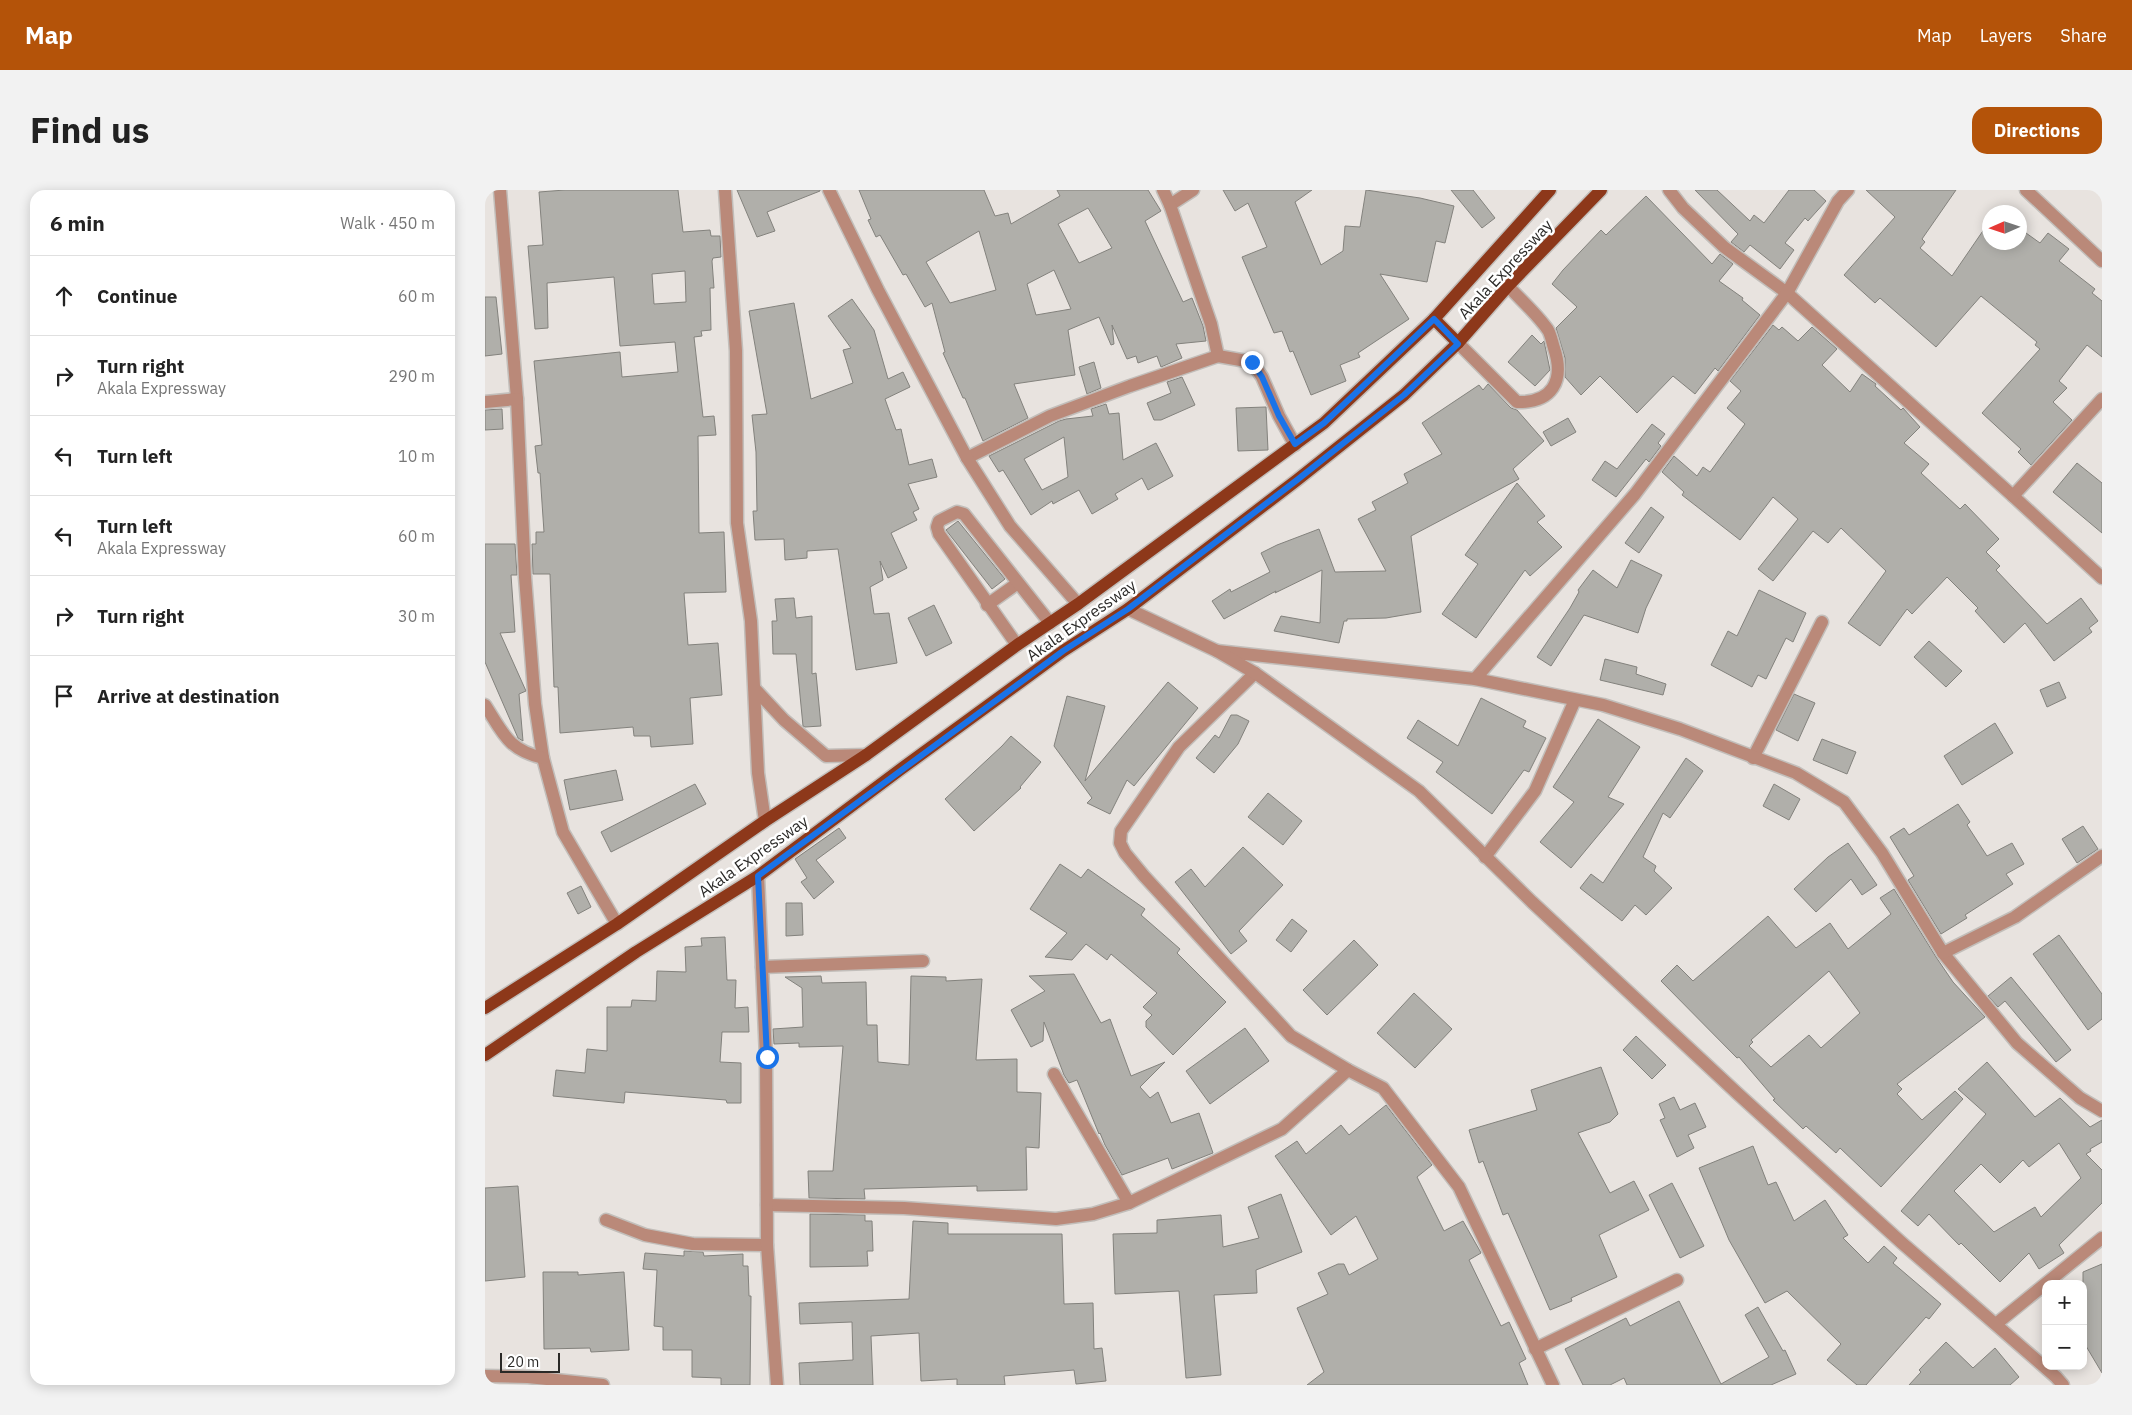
<!DOCTYPE html>
<html lang="en">
<head>
<meta charset="utf-8">
<style>
  :root { --surface:#fff; --page:#f2f2f2; --text:#222; --muted:#767676; --line:#e0e0e0; --accent:#b45309 }
  body { margin:0; font-family:"IBM Plex Sans",sans-serif; background:var(--page); color:var(--text) }
  .controls { position:absolute; right:15px; bottom:15px; display:grid; overflow:hidden; border-radius:10px; box-shadow:0 2px 12px #0003 }
  .controls button { width:45px; height:45px; display:grid; place-items:center; padding:0; border:0; border-bottom:1px solid var(--line); background:var(--surface); color:var(--text); font:25px sans-serif }
  .compass { position:absolute; left:1497px; top:15px; width:45px; height:45px; border-radius:50%; background:var(--surface); box-shadow:0 2px 12px #0003; rotate:267deg }
  .scale { position:absolute; left:15px; bottom:12px; width:60px; box-sizing:border-box; padding-left:5px; border:2px solid #2a2927; border-top:0; font-size:14px; line-height:18px; white-space:nowrap; color:#2a2927; -webkit-text-stroke:4px #fff; paint-order:stroke }
  .stop { position:absolute; width:15px; height:15px; margin:-11px; border:4px solid #1a73e8; border-radius:50%; background:#fff }
  .stop.end { background:#1a73e8; border-color:#fff; box-shadow:0 1px 5px #0008 }
  .list { margin:0; padding:0; list-style:none }
  h2 { display:flex; justify-content:space-between; align-items:center; height:65px; margin:0; padding:0 20px; font-size:21px }
  h2 small { font-size:16px; font-weight:400; color:var(--muted) }
  .list li { display:grid; grid-template-columns:32px 1fr auto; gap:15px; align-items:center; box-sizing:border-box; height:80px; padding:0 20px; border-top:1px solid var(--line) }
  .list b { display:block; font-size:19px; white-space:nowrap }
  .list p { margin:0; font-size:16px; white-space:nowrap; color:var(--muted) }
  .list em { font-size:16px; font-style:normal; color:var(--muted) }
  .icon { flex:none; width:28px; height:28px; fill:none; stroke:currentColor; stroke-width:2; stroke-linecap:round; stroke-linejoin:round }
  .map { position:relative; flex:none; width:1617px; height:1195px; overflow:hidden; border-radius:15px }
  header { display:flex; align-items:center; gap:30px; box-sizing:border-box; height:70px; padding:0 25px; background:var(--accent); color:#fff }
  header strong { font-size:24px }
  nav { display:flex; gap:28px; margin-inline-start:auto; font-size:18px }
  .intro { display:flex; align-items:center; justify-content:space-between; box-sizing:border-box; height:120px; padding:0 30px }
  h1 { margin:0; font-size:35px }
  .button { padding:12px 22px; border-radius:15px; background:var(--accent); color:#fff; font-size:18px; font-weight:700 }
  main { display:flex; gap:30px; padding:0 30px }
  aside { flex:1; background:var(--surface); border-radius:15px; box-shadow:0 2px 12px #0003 }
  .map>svg:first-child { display:block }
  .building { fill:#b0afaa; stroke:#83827d; fill-rule:evenodd }
  .lines { fill:none; stroke-linecap:round; stroke-linejoin:round }
  .service-casing { stroke:#c2beba; stroke-width:15 }
  .minor-casing { stroke:#c2beba; stroke-width:15 }
  .tertiary-casing { stroke:#c2beba; stroke-width:15 }
  .primary-casing { stroke:#c2beba; stroke-width:15 }
  .service { stroke:#ba8979; stroke-width:12 }
  .minor { stroke:#ba8979; stroke-width:12 }
  .tertiary { stroke:#ba8979; stroke-width:12 }
  .primary { stroke:#8d381a; stroke-width:12 }
  .route { stroke:#1a73e8; stroke-width:6 }
  .labels { text-anchor:middle; stroke-width:5; stroke-linejoin:round; paint-order:stroke }
  .street-label { font-size:16px; fill:#2a2927; stroke:#fff }
</style>
</head>
<body>
<header>
<strong>Map</strong>
<nav><a>Map</a><a>Layers</a><a>Share</a></nav>
</header>
<div class="intro"><h1>Find us</h1><a class="button">Directions</a></div>
<main>
<aside>
<h2>6 min<small>Walk · 450 m</small></h2>
<ul class="list">
<li><svg class="icon" aria-label="ahead" viewBox="0 0 24 24"><path d="M12 20V5M6 11l6-6 6 6"/></svg><div><b>Continue</b></div><em>60 m</em></li>
<li><svg class="icon" aria-label="right" viewBox="0 0 24 24"><path d="M7 20v-9h11M14 6l5 5-5 5"/></svg><div><b>Turn right</b><p>Akala Expressway</p></div><em>290 m</em></li>
<li><svg class="icon" aria-label="left" viewBox="0 0 24 24"><path d="M17 20v-9H6M10 6l-5 5 5 5"/></svg><div><b>Turn left</b></div><em>10 m</em></li>
<li><svg class="icon" aria-label="left" viewBox="0 0 24 24"><path d="M17 20v-9H6M10 6l-5 5 5 5"/></svg><div><b>Turn left</b><p>Akala Expressway</p></div><em>60 m</em></li>
<li><svg class="icon" aria-label="right" viewBox="0 0 24 24"><path d="M7 20v-9h11M14 6l5 5-5 5"/></svg><div><b>Turn right</b></div><em>30 m</em></li>
<li><svg class="icon" aria-label="arrive" viewBox="0 0 24 24"><path d="M6 21V4h12l-3 4 3 4H6"/></svg><div><b>Arrive at destination</b></div></li>
</ul>
</aside>
<div class="map">
<svg width="1617" height="1195" viewBox="0 0 1617 1195">
  <rect width="100%" height="100%" fill="#e8e3df"/>
  <g class="building">
    <path d="M80,0h113l5,42 27,-2 1,6h9l1,21 -8,1 -1,3 2,27h-4l1,42 -10,1 1,5 -8,1 9,80 11,-1 2,19 -18,1 1,97 25,-1 2,60 -42,1 4,52 30,-2 4,52 -32,3 3,46 -42,3 -1,-11h-16l-1,-9 -73,6 -2,-46h-4l-4,-113h-17l-1,-30h4v-12h8l-4,-59h-2l-3,-27 7,-1 -8,-84 86,-9 2,25 56,-5 -3,-30 -55,4 -6,-69 -67,6 1,45 -13,1 -7,-83 15,-1 -4,-53zM200,81l1,31 -32,2 -2,-30z"/>
    <path d="M252,0h83v1l-53,21 8,19 -18,6z"/>
    <path d="M374,0h125l11,26 13,-3 3,11 49,-28 -3,-6h91l13,21 -16,10 38,81 9,-4 11,28 3,15 -30,3 6,14 -21,9 -4,-11 -19,7 -2,-7 -9,3 -15,-34 2,19 -3,1 -12,-28 -31,13 7,45 -61,9 14,34 -45,23 -18,-43h-2l-20,-45 2,-1 -13,-49 -7,4 -19,-33 -3,1 -23,-40 -4,2 -8,-17 3,-1zM603,18l24,40 -33,15 -21,-39zM494,41l17,59 -46,13 -24,-41zM569,80l17,39 -35,6 -9,-31z"/>
    <path d="M738,0h89l-17,12 26,63 22,-14 2,-25 15,1 6,-37 54,8 34,8 -9,37 -9,-2 -9,41 -47,-8 29,45 -51,34 2,4 -20,8 6,16 -35,14 -18,-44 -3,1 -8,-21 -8,2 -32,-76 25,-10 -19,-44 -13,8z"/>
    <path d="M966,0h22l22,28 -13,10z"/>
    <path d="M1210,0h22l33,31 4,-6 10,8 25,-33h25l12,11 -18,20 -3,-3 -20,25 9,7 -14,19 -30,-24 -6,7 -13,-10 7,-8z"/>
    <path d="M1381,0h90l-34,49 3,3 -5,6 32,28 37,-54v20h30v-14l21,15 8,-10 21,16 -10,12 36,28 -3,4 10,8v56l-15,-12 -28,36 8,7 -14,14 19,18 -41,45 -13,-13 3,-3 -39,-36 58,-64 -5,-4 2,-3 -56,-46 -45,51 -56,-49 -5,5 -31,-28 51,-58z"/>
    <path d="M1161,6l66,68 8,-10 13,10 -14,17 24,17 -1,2 18,15 -42,56 -3,-3 -20,26 -22,-18 -36,37 -37,-37 -19,19 -16,-18v-19l-9,-30 21,-21 -25,-23 11,-14 38,-40 5,5z"/>
    <path d="M0,107h11l6,57 -17,2z"/>
    <path d="M367,109l22,31 14,49 15,-7 7,15 -25,12 11,31 5,-1 8,36 23,-6 5,18 -29,7 11,25 -6,3 4,8 -26,13 16,35 -19,10 -8,-17 3,19 -13,7 4,27 15,-1 8,50 -41,7 -18,-121 -31,2v7l-22,2 -1,-21 -29,1 -2,-29h4l-1,-59 -4,-37 15,-1 -18,-103 45,-8 17,96 42,-16 -10,-33 8,-2 -23,-32z"/>
    <path d="M1288,135l6,5 3,-3 16,14 14,-14 25,22 -15,16 28,27 12,-18 14,10 -1,2 26,24 2,-2 17,19 -16,16 25,21 -8,9 39,36 5,-5 34,35 -13,13 14,14 -4,4 51,54 34,-26 17,23 -9,7 3,4 -38,29 -29,-38 -21,20 -29,-32 3,-3 -31,-31 -35,37 -5,-5 -27,37 -32,-23 38,-52 -45,-43 -13,15 -15,-12 -40,50 -15,-12 40,-50 -25,-22 -33,43 -58,-45 2,-3 -22,-20 12,-16 23,20 6,-9 7,5 35,-48 -18,-16 14,-17 -11,-10z"/>
    <path d="M1047,145l9,9 3,-3 6,29 -15,16 -27,-24z"/>
    <path d="M609,172l7,26 -14,6 -8,-27z"/>
    <path d="M697,187l13,28 -34,15h-7l-7,-17 24,-10 -4,-11z"/>
    <path d="M1003,194l23,24 6,2 27,31 -31,28 6,10 -108,57 10,76 -35,6 -39,1v2h-3l-5,22 -65,-12 7,-15 39,7 2,-53 -47,23 1,-2 -52,28 -12,-18 18,-12 1,3 39,-20 -9,-19 16,-8 42,-16 16,43 51,-1 -28,-52 18,-9 -4,-8 36,-19 -4,-9 38,-20 -20,-31 57,-38 4,5z"/>
    <path d="M621,214l3,10 10,-1 4,47 33,-17 17,33 -25,14 -6,-12 -27,16 3,5 -26,15 -13,-24 -26,14 -1,-3 -21,14 -28,-45 -4,2 -10,-16 70,-35 7,-2 27,-3 -2,-7zM579,247l4,40 -26,13 -18,-31z"/>
    <path d="M781,217l2,43 -30,1 -2,-43z"/>
    <path d="M17,219l1,20 -18,1v-20z"/>
    <path d="M1083,228l8,14 -25,14 -8,-14z"/>
    <path d="M1167,234l13,10 -7,9 3,3 -12,16 -3,-3 -30,38 -24,-17 13,-19 12,8z"/>
    <path d="M1592,273l25,20v50l-49,-41z"/>
    <path d="M1032,293l28,33 -8,6 25,25 -32,29 -5,-6 -49,68 -34,-24 36,-50 -13,-9z"/>
    <path d="M1166,317l13,10 -25,36 -14,-10z"/>
    <path d="M473,331l47,58 -13,10 -46,-59z"/>
    <path d="M0,354h30l2,31h-6l4,57 -15,1 26,58 -7,3 4,47 -5,-3 -33,-76z"/>
    <path d="M1146,370l31,15 -16,33 -8,25 -54,-18 -33,51 -14,-9 33,-49 9,-16 -1,-2 15,-20 24,18z"/>
    <path d="M1274,400l47,23 -13,29 -7,-4 -20,41 -8,-4 -6,12 -41,-22 17,-34 9,5z"/>
    <path d="M309,408l2,20 16,-2v58l4,-1 5,53 -16,1 -2,-1 -7,-72h-23l-1,-33h5l-2,-22z"/>
    <path d="M449,415l18,38 -26,13 -18,-38z"/>
    <path d="M1444,451l33,30 -16,16 -32,-30z"/>
    <path d="M1120,469l32,8 -1,7 30,10 -3,11 -63,-15z"/>
    <path d="M683,492l30,26 -64,78 -7,-6 -17,34 -23,-11 5,-5 -38,-52 13,-50 38,10 -20,75z"/>
    <path d="M1574,492l7,16 -19,9 -7,-17z"/>
    <path d="M1309,504l21,9 -17,38 -22,-11z"/>
    <path d="M996,508l45,23 -3,6 23,11 -17,34 -5,-2 -32,44 -56,-42 7,-10 -36,-24 11,-18 40,26z"/>
    <path d="M746,525h6l12,6 -11,23 -24,29 -18,-15 19,-23 4,3z"/>
    <path d="M1113,529l42,28 -32,50 16,7 -53,64 -31,-26 34,-40 -21,-15z"/>
    <path d="M1510,533l18,30 -51,32 -18,-29z"/>
    <path d="M526,546l30,26 -21,25 1,1 -47,43 -29,-32 57,-53z"/>
    <path d="M1337,549l34,13 -9,22 -34,-14z"/>
    <path d="M1201,568l17,13 -33,47 -7,-5 -20,44 13,9 -2,5 18,17 -26,27 -11,-10 -13,16 -42,-33 11,-14 12,9z"/>
    <path d="M131,580l7,30 -53,10 -6,-30z"/>
    <path d="M210,594l11,20 -95,48 -10,-20z"/>
    <path d="M1289,594l26,15 -11,21 -26,-14z"/>
    <path d="M783,603l34,28 -19,24 -35,-28z"/>
    <path d="M1473,614l12,18 -3,3 20,31 25,-13 12,21 -18,10 7,10 -48,31 2,3 -26,16 -33,-54 6,-4 -24,-39 14,-9 5,7z"/>
    <path d="M1598,636l15,23 -21,14 -15,-24z"/>
    <path d="M354,638l7,10 -30,22 18,22 -20,17 -13,-17 6,-4 -12,-19z"/>
    <path d="M1363,653l29,42 -15,10 -11,-16 -35,33 -22,-23 34,-32z"/>
    <path d="M758,657l40,38 -44,46 8,10 -16,13 -56,-72 16,-13 14,18z"/>
    <path d="M575,674l21,14 7,-9 57,40 -4,6 39,34 -3,4 49,49 -53,53 -27,-28v-6l6,-6 -9,-8 14,-14 -46,-39 -4,6 -21,-16 -14,16 -27,-3 22,-24 -37,-24z"/>
    <path d="M96,696l10,21 -13,7 -11,-21z"/>
    <path d="M1409,699l42,68 17,25 32,35 -88,67 5,5 -5,5 25,26 33,-29 8,8 -82,88 -41,-39 -4,5 -30,-27 -3,3 -30,-29 2,-1 -36,-42 -2,1 -76,-77 16,-16 16,16 75,-65 28,32 34,-25 18,26 43,-35 -11,-16zM1344,781l31,42 -39,35 -12,-13 -38,32 -22,-21 4,-4 -2,-2z"/>
    <path d="M301,713h16l1,32 -17,1z"/>
    <path d="M807,729l15,12 -16,21 -15,-12z"/>
    <path d="M1574,745l43,59v25l-14,11 -55,-76z"/>
    <path d="M240,747l2,43h9l-1,28 13,-1 1,25h-27l-2,30 21,1v40h-14l-1,-3 -101,-8 -1,11 -71,-7 3,-26 29,3 2,-24 20,2v-44h24l1,-7 24,1 1,-30 29,1 -1,-25 17,-1 -1,-8z"/>
    <path d="M869,750l24,25 -51,50 -24,-25z"/>
    <path d="M589,784l27,49 9,-4 21,57 34,-14 -25,25 10,11 8,-6 13,31 28,-10 14,40 -41,16 -4,-11 -46,17 -17,-30 -5,-12 -1,1 -22,-54 -8,3 -5,-8 -20,-53 -1,19 -12,6 -20,-37 34,-19 -16,-15z"/>
    <path d="M336,786l1,7 44,-1 1,43h10l1,37 31,3 2,-89 35,1v4l36,-2 -6,81 41,-1v33l24,1 -2,55 -13,-1 1,43 -50,1v-5l-113,3 1,10 -56,-1 -1,-27h25l10,-125 -44,1v-4l-25,1 -1,-15 30,-2 -1,-39 -17,-11z"/>
    <path d="M1526,787l60,73 -15,12 -51,-61 -7,6 -10,-11z"/>
    <path d="M929,803l38,36 -37,39 -38,-35z"/>
    <path d="M760,838l24,33 -59,43 -24,-33z"/>
    <path d="M1151,846l30,29 -14,14 -29,-29z"/>
    <path d="M1502,872l48,55 25,-19 30,29 12,-7v22l-12,7 1,2 -5,3 16,16v33l-43,42 5,8 -25,16 -10,-16 -29,29 -39,-39 -2,2 -30,-31 -11,12 -17,-15 85,-97 -28,-25zM1574,953l22,35 -40,39 -6,-10 -41,25 -40,-41 27,-27 19,19 23,-23 6,7z"/>
    <path d="M1116,877l17,47 -8,8 -32,11 32,60 24,-12 15,29 -50,25 18,42 -46,21 1,3 -22,9 -42,-97 -5,2 -20,-54 -4,2 -10,-33 68,-20 -6,-20z"/>
    <path d="M1189,907l6,13 15,-7 11,24 -18,8 6,13 -17,9 -17,-37 5,-2 -6,-14z"/>
    <path d="M901,915l46,60 -15,12 27,54 19,-10 17,30 1,2 -12,7 32,66 8,-4 17,37 -7,4 9,22h-221l17,-13 -27,-64 31,-14 -10,-21 20,-9h6l5,11 29,-16 -22,-43 -25,19 -56,-79 22,-15 9,13 35,-29 8,10z"/>
    <path d="M1268,956l15,39 8,-3 18,39 31,-21 23,35 -5,3 25,25 16,-17 13,12 -4,5 48,41 -12,15 -3,-2 -60,68h-9l-30,-25 14,-16 -54,-53 -22,12 -36,-63 -30,-72z"/>
    <path d="M1187,993l32,63 -24,12 -31,-63z"/>
    <path d="M33,996l7,91 -40,4v-93z"/>
    <path d="M796,1004l21,58 -46,18 1,23 -43,2 7,80 -35,3 -7,-87 -64,3 -2,-60 44,-1v-13l64,-5 2,32 36,-9 -11,-31z"/>
    <path d="M325,1024l55,1v6h7l1,30h-6l1,15 -58,1z"/>
    <path d="M428,1031l35,2v11h114l2,70 29,-1 1,46 8,-1 4,33 -30,3 -2,-14 -70,6 1,9h-48v-6l-36,2 -2,-48 -48,3 2,49h-73l-1,-22 54,-3 -1,-38 -52,2 -1,-21 110,-4z"/>
    <path d="M199,1061l19,1 1,4 39,-2v12h5l1,30h2l-1,89h-29v-7l-29,-1v-27h-29v-23l-9,-1 3,-56 -14,-1 2,-16 39,3z"/>
    <path d="M1617,1074v109l-19,-32v-69z"/>
    <path d="M58,1082h35v3l46,-3 5,78 -38,2 -1,-4 -46,1z"/>
    <path d="M1194,1111l42,83 48,-27 -24,-42 13,-8 25,44 2,-1 11,24 -25,11h-144l-3,-7 -14,7h-27l-18,-36 61,-31 4,8z"/>
    <path d="M1461,1152l27,26 22,-20 24,29 -9,8h-101l12,-13 -2,-2z"/>
  </g>
  <g class="lines">
    <g class="service-casing">
      <g id="service">
        <path d="M973,153l59,59c35,1 48,-21 37,-54 -2,-6 -3,-13 -6,-18 -11,-16 -27,-30 -40,-44"/>
        <path d="M502,415l31,-22"/>
        <path d="M532,455l-78,-111 -2,-7 2,-6 18,-9 7,2 86,109"/>
        <path d="M270,499l29,31 42,36 40,-1"/>
        <path d="M1268,568l69,-136"/>
        <path d="M1050,1159l142,-69"/>
      </g>
    </g>
    <g class="minor-casing">
      <g id="minor">
        <path d="M15,0l17,209 8,178 10,127 8,54 20,74 54,92"/>
        <path d="M240,0l11,161 1,172 14,98 7,152 7,48"/>
        <path d="M1184,0l14,18 41,39 63,46 226,203 89,82"/>
        <path d="M1541,0l76,71"/>
        <path d="M685,15l23,-15"/>
        <path d="M733,166l34,6 10,15 17,39 16,29"/>
        <path d="M0,212l32,-3"/>
        <path d="M482,268l83,-42 80,-30 88,-30 -7,-32 -41,-119 -7,-15"/>
        <path d="M1528,306l89,-97"/>
        <path d="M732,461l258,28 128,26 77,24 116,44 48,29 38,51 61,100 74,90 63,55 22,13"/>
        <path d="M770,483l-76,74 -58,84 -1,12 5,10 19,23 147,160 57,34 35,18 76,99 94,198"/>
        <path d="M990,489l160,-185 152,-201 51,-92 10,-11"/>
        <path d="M0,515c18,28 23,45 58,53"/>
        <path d="M1000,667l50,-66 40,-91"/>
        <path d="M1458,763l72,-36 87,-61"/>
        <path d="M277,777l161,-6"/>
        <path d="M569,884l75,129 153,-74 66,-59"/>
        <path d="M282,1015l137,3 152,11 37,-5 36,-11"/>
        <path d="M121,1030l39,15 48,9 74,1"/>
        <path d="M1511,1134l106,-86"/>
        <path d="M0,1186l43,1 75,8"/>
      </g>
    </g>
    <g class="tertiary-casing">
      <g id="tertiary">
        <path d="M344,0l49,100 89,168 43,68 68,78"/>
        <path d="M643,419l89,42 38,22 164,118 113,111 205,191 165,150 154,134 7,8"/>
        <path d="M273,686l8,181 1,188 10,140"/>
      </g>
    </g>
    <g class="primary-casing">
      <g id="primary">
        <path d="M949,129l24,24"/>
        <path d="M0,818l132,-84 148,-103 101,-66 151,-110 61,-41 246,-181 110,-104 116,-129"/>
        <path d="M0,865l151,-103 122,-76 143,-107 162,-118 65,-42 169,-129 107,-85 54,-52 50,-57 93,-96"/>
      </g>
    </g>
    <use href="#service" class="service"/>
    <use href="#minor" class="minor"/>
    <use href="#tertiary" class="tertiary"/>
    <use href="#primary" class="primary"/>
  </g>
  <g class="lines">
    <path class="route" d="M282,867l-9,-181 305,-225 65,-42 169,-129 107,-85 54,-51 -24,-25 -110,104 -29,21 -16,-28 -17,-39 -10,-15"/>
  </g>
  <g class="labels">
    <g class="street-label">
      <text transform="translate(1020 79) rotate(-47)" y="6">Akala Expressway</text>
      <text transform="translate(596 430) rotate(-35)" y="6">Akala Expressway</text>
      <text transform="translate(268 666) rotate(-35)" y="6">Akala Expressway</text>
    </g>
  </g>
</svg>
<div class="controls">
<button>+</button>
<button>−</button>
</div>
<svg class="compass" viewBox="-18 -18 36 36"><path d="M0-13l5 13h-10z" fill="#e53935"/><path d="M0 13l5-13h-10z" fill="#767676"/></svg>
<div class="scale">20 m</div>
<div class="stop" style="left:282px;top:867px"></div>
<div class="stop end" style="left:767px;top:172px"></div>
</div>
</main>
</body>
</html>
